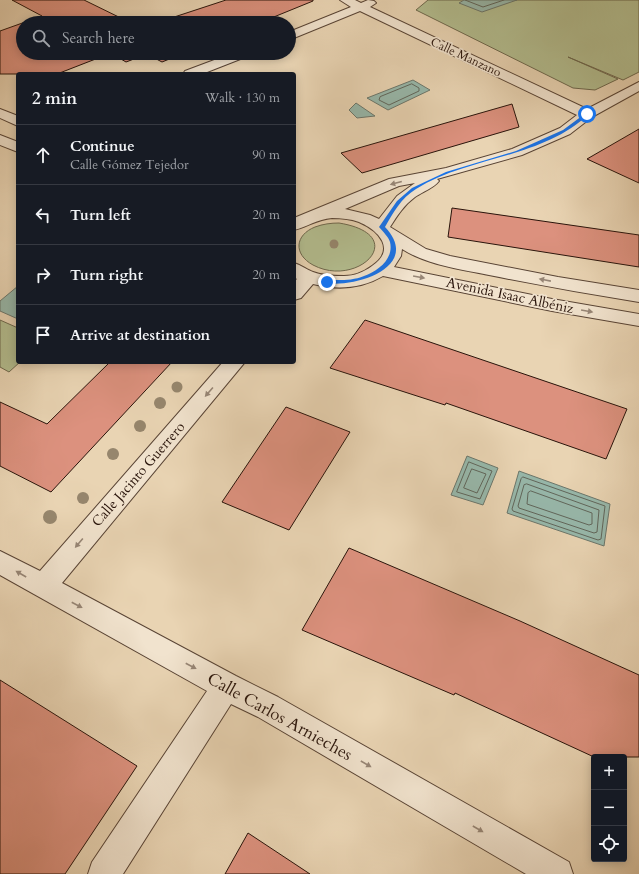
<!DOCTYPE html>
<html lang="en">
<head>
<meta charset="utf-8">
<style>
  :root { --surface:#171b24; --page:#20242c; --text:#f1f3f6; --muted:#9ea1a6; --line:#363941 }
  body { margin:0; font-family:Cardo,serif; background:var(--page); color:var(--text) }
  .controls { position:absolute; right:12px; bottom:12px; display:grid; overflow:hidden; border-radius:4px; box-shadow:0 2px 10px #0003 }
  .controls button { width:36px; height:36px; display:grid; place-items:center; padding:0; border:0; border-bottom:1px solid var(--line); background:var(--surface); color:var(--text); font:20px sans-serif }
  .stop { position:absolute; width:12px; height:12px; margin:-9px; border:3px solid #1a73e8; border-radius:50%; background:#fff }
  .stop.end { background:#1a73e8; border-color:#fff; box-shadow:0 1px 4px #0008 }
  .list { margin:0; padding:0; list-style:none }
  h2 { display:flex; justify-content:space-between; align-items:center; height:52px; margin:0; padding:0 16px; font-size:17px }
  h2 small { font-size:13px; font-weight:400; color:var(--muted) }
  .list li { display:grid; grid-template-columns:26px 1fr auto; gap:12px; align-items:center; box-sizing:border-box; height:60px; padding:0 16px; border-top:1px solid var(--line) }
  .list b { display:block; font-size:15px; white-space:nowrap }
  .list p { margin:0; font-size:13px; white-space:nowrap; color:var(--muted) }
  .list em { font-size:13px; font-style:normal; color:var(--muted) }
  .icon { flex:none; width:22px; height:22px; fill:none; stroke:currentColor; stroke-width:2; stroke-linecap:round; stroke-linejoin:round }
  .map { position:relative; flex:none; width:639px; height:874px; overflow:hidden }
  .search { position:absolute; background:var(--surface); box-shadow:0 2px 10px #0003; left:16px; top:16px; width:280px; height:44px; display:flex; align-items:center; gap:10px; box-sizing:border-box; padding:0 14px; border-radius:22px; color:var(--muted); font-size:15px }
  .panel { position:absolute; background:var(--surface); box-shadow:0 2px 10px #0003; left:16px; top:72px; width:280px; height:292px; border-radius:4px }
  .map>svg:first-child { display:block }
  .green { fill:#b3bd8f; stroke:#6e684d }
  .water { fill:#97b8ab; stroke:#6b766b }
  .lines { fill:none; stroke-linecap:round; stroke-linejoin:round }
  .shore { stroke:#60665b; stroke-width:1 }
  .building { fill:#dc917e; stroke:#29140b }
  .minor-casing { stroke:#594435; stroke-width:2 }
  .minor { fill:#f1e3ce; fill-rule:evenodd }
  .tree { fill:#96866d }
  .oneway { fill:#978676 }
  .route { fill:#1a73e8 }
  .labels { text-anchor:middle; stroke-width:3.5; stroke-linejoin:round; paint-order:stroke }
  .far-street-label { font-size:12px; fill:#29140b; stroke:#f1e3ce }
  .street-label { font-size:14px; fill:#29140b; stroke:#f1e3ce }
  .near-street-label { font-size:17px; fill:#29140b; stroke:#f1e3ce }
</style>
</head>
<body>
<div class="map">
<svg width="639" height="874" viewBox="0 0 639 874">
  <rect width="100%" height="100%" fill="#e9d4b3"/>
  <filter id="stains"><feTurbulence type="fractalNoise" baseFrequency=".005" numOctaves="4"/><feColorMatrix values="0 0 0 0 .2 0 0 0 0 .09 0 0 0 0 .02 0 0 0 .5 -.17"/></filter>
  <radialGradient id="worn" r=".72"><stop offset=".6" stop-color="#630" stop-opacity="0"/><stop offset="1" stop-color="#630" stop-opacity=".3"/></radialGradient>
  <g class="green">
    <path d="M428,0h211v72l-16,8 -55,-23 50,22 -23,11 -22,-2 -157,-78z"/>
    <path d="M339,223c73,12 19,66 -26,42 -20,-11 -18,-30 2,-38 8,-3 16,-4 24,-4z"/>
    <path d="M0,320l18,8v34h2l-11,10 -9,-5z"/>
  </g>
  <g class="water">
    <path d="M464,0h53l-35,12 -23,-9z"/>
    <path d="M413,80l17,10 -42,20 -21,-12z"/>
    <path d="M356,103l19,13 -18,2 -8,-8z"/>
    <path d="M18,286v33l-18,-8v-10z"/>
    <path d="M467,456l31,12 -15,37 -32,-10z"/>
    <path d="M519,471l91,33 -6,42 -97,-33z"/>
  </g>
  <g class="lines">
    <g class="shore">
      <path d="M465,0l18,7 21,-7"/>
      <path d="M412,84l7,4v3l-30,14 -10,-5 1,-3z"/>
      <path d="M469,462l23,9 -12,28 -23,-7z"/>
      <path d="M472,469l14,5 -9,19 -13,-5z"/>
      <path d="M523,477l82,29 -4,33 -3,1 -85,-29 -1,-2 9,-30z"/>
      <path d="M527,484l72,26 -2,22 -3,1 -75,-25 -1,-2 6,-21z"/>
      <path d="M531,491l61,22v11l-3,1 -62,-21 1,-11z"/>
    </g>
  </g>
  <g class="building">
    <path d="M12,0h72l47,23h-108v30h161l-22,9 -15,-8 -21,8 -15,-9 -54,21h-57v-43l42,-15z"/>
    <path d="M226,0h87v1l-54,22h-103z"/>
    <path d="M512,104l7,23 -157,46 -21,-20z"/>
    <path d="M639,129v54l-52,-24z"/>
    <path d="M452,208l187,27v32l-191,-30z"/>
    <path d="M365,320l262,89 -21,50 -160,-56 -1,2 -115,-37z"/>
    <path d="M110,362h62l-121,130 -51,-26v-64l47,22z"/>
    <path d="M286,407l64,25 -61,98 -67,-28z"/>
    <path d="M349,548l171,73 119,54v82h-45l-139,-64 -1,2 -152,-65z"/>
    <path d="M0,680l137,86 -72,108h-65z"/>
    <path d="M248,833l62,41h-85z"/>
  </g>
  <g class="lines">
    <g class="minor-casing">
      <g id="minor">
        <path d="M340,0h15l6,3 7,-3 6,1 2,2 -6,4 217,102 52,-27v9l-47,26 -22,17 -48,21 -85,24 2,2c-5,7 -17,11 -24,16 -11,8 -18,19 -25,30l36,22 24,7 108,21 81,13v12c-50,-8 -100,-17 -150,-27 -29,-6 -62,-10 -87,-26l-1,7 -7,11 158,32 87,15v12l-87,-15 -169,-35c-22,13 -47,14 -70,8l-12,14 -7,2v-18l3,-3 -3,-2v-14c7,2 13,7 19,9 10,4 21,4 31,4 10,0 20,-4 28,-10 24,-16 8,-35 -13,-44 -8,-3 -18,-4 -27,-4 -15,1 -25,9 -38,12v-12l95,-39 57,-11 66,-19 48,-21 17,-13 -217,-104 -71,29v-8l62,-25zM415,183l-18,13 -18,23 -9,-4 -25,-6 54,-23z"/>
        <path d="M233,53h17l-2,3 -46,18h-19l2,-3z"/>
        <path d="M0,109l18,7v10l-18,-8z"/>
        <path d="M0,135l18,7v10l-18,-7z"/>
        <path d="M223,362h22l-183,221 174,93 42,21 291,165 4,12h-47l-268,-157 -27,-13 -108,170h-35l4,-12 115,-171 -207,-116v-24l40,20z"/>
      </g>
    </g>
    <use href="#minor" class="minor"/>
  </g>
  <g class="tree">
    <circle cx="334" cy="244" r="4.5"/>
    <circle cx="177" cy="387" r="5.5"/>
    <circle cx="160" cy="403" r="6"/>
    <circle cx="140" cy="426" r="6"/>
    <circle cx="113" cy="454" r="6"/>
    <circle cx="83" cy="498" r="6"/>
    <circle cx="50" cy="517" r="7"/>
  </g>
  <defs><path id="oneway-solid" d="M-6-.8H1V-3.2L6.5 0L1 3.2V.8H-6Z"/></defs>
  <g class="oneway">
    <use href="#oneway-solid" transform="translate(396 183) rotate(165)"/>
    <use href="#oneway-solid" transform="translate(419 277) rotate(10)"/>
    <use href="#oneway-solid" transform="translate(545 280) rotate(-169)"/>
    <use href="#oneway-solid" transform="translate(587 311) rotate(10)"/>
    <use href="#oneway-solid" transform="translate(209 392) rotate(131)"/>
    <use href="#oneway-solid" transform="translate(79 543) rotate(130)"/>
    <use href="#oneway-solid" transform="translate(21 574) rotate(-150)"/>
    <use href="#oneway-solid" transform="translate(77 605) rotate(28)"/>
    <use href="#oneway-solid" transform="translate(191 666) rotate(28)"/>
    <use href="#oneway-solid" transform="translate(366 764) rotate(30)"/>
    <use href="#oneway-solid" transform="translate(478 829) rotate(30)"/>
  </g>
  <path class="route" d="M586,113l3,1c-48,45 -120,42 -173,75 -15,9 -23,24 -31,38 37,39 -28,61 -60,56v-3h2c12,0 25,1 37,-4 14,-5 30,-17 26,-34 -2,-6 -7,-10 -11,-15l18,-26 15,-13 34,-16 70,-21 47,-21z"/>
  <g class="labels">
    <g class="far-street-label">
      <text transform="translate(466 57) rotate(25)" y="4">Calle Manzano</text>
    </g>
    <g class="street-label">
      <text transform="translate(510 295) rotate(12)" y="5">Avenida Isaac Albéniz</text>
      <text transform="translate(138 474) rotate(-49)" y="5">Calle Jacinto Guerrero</text>
    </g>
    <g class="near-street-label">
      <text transform="translate(280 716) rotate(29)" y="6">Calle Carlos Arnieches</text>
    </g>
  </g>
  <rect width="100%" height="100%" filter="url(#stains)"/>
  <rect width="100%" height="100%" fill="url(#worn)"/>
</svg>
<div class="controls">
<button>+</button>
<button>−</button>
<button><svg class="icon" aria-label="locate" viewBox="0 0 24 24"><circle cx="12" cy="12" r="6"/><path d="M12 2v4M12 18v4M2 12h4M18 12h4"/></svg></button>
</div>
<div class="stop" style="left:587px;top:114px"></div>
<div class="stop end" style="left:327px;top:282px"></div>
<div class="search"><svg class="icon" aria-label="search" viewBox="0 0 24 24"><circle cx="10" cy="10" r="6"/><path d="M15 15l6 6"/></svg>Search here</div>
<section class="panel">
<h2>2 min<small>Walk · 130 m</small></h2>
<ul class="list">
<li><svg class="icon" aria-label="ahead" viewBox="0 0 24 24"><path d="M12 20V5M6 11l6-6 6 6"/></svg><div><b>Continue</b><p>Calle Gómez Tejedor</p></div><em>90 m</em></li>
<li><svg class="icon" aria-label="left" viewBox="0 0 24 24"><path d="M17 20v-9H6M10 6l-5 5 5 5"/></svg><div><b>Turn left</b></div><em>20 m</em></li>
<li><svg class="icon" aria-label="right" viewBox="0 0 24 24"><path d="M7 20v-9h11M14 6l5 5-5 5"/></svg><div><b>Turn right</b></div><em>20 m</em></li>
<li><svg class="icon" aria-label="arrive" viewBox="0 0 24 24"><path d="M6 21V4h12l-3 4 3 4H6"/></svg><div><b>Arrive at destination</b></div></li>
</ul>
</section>
</div>
</body>
</html>
